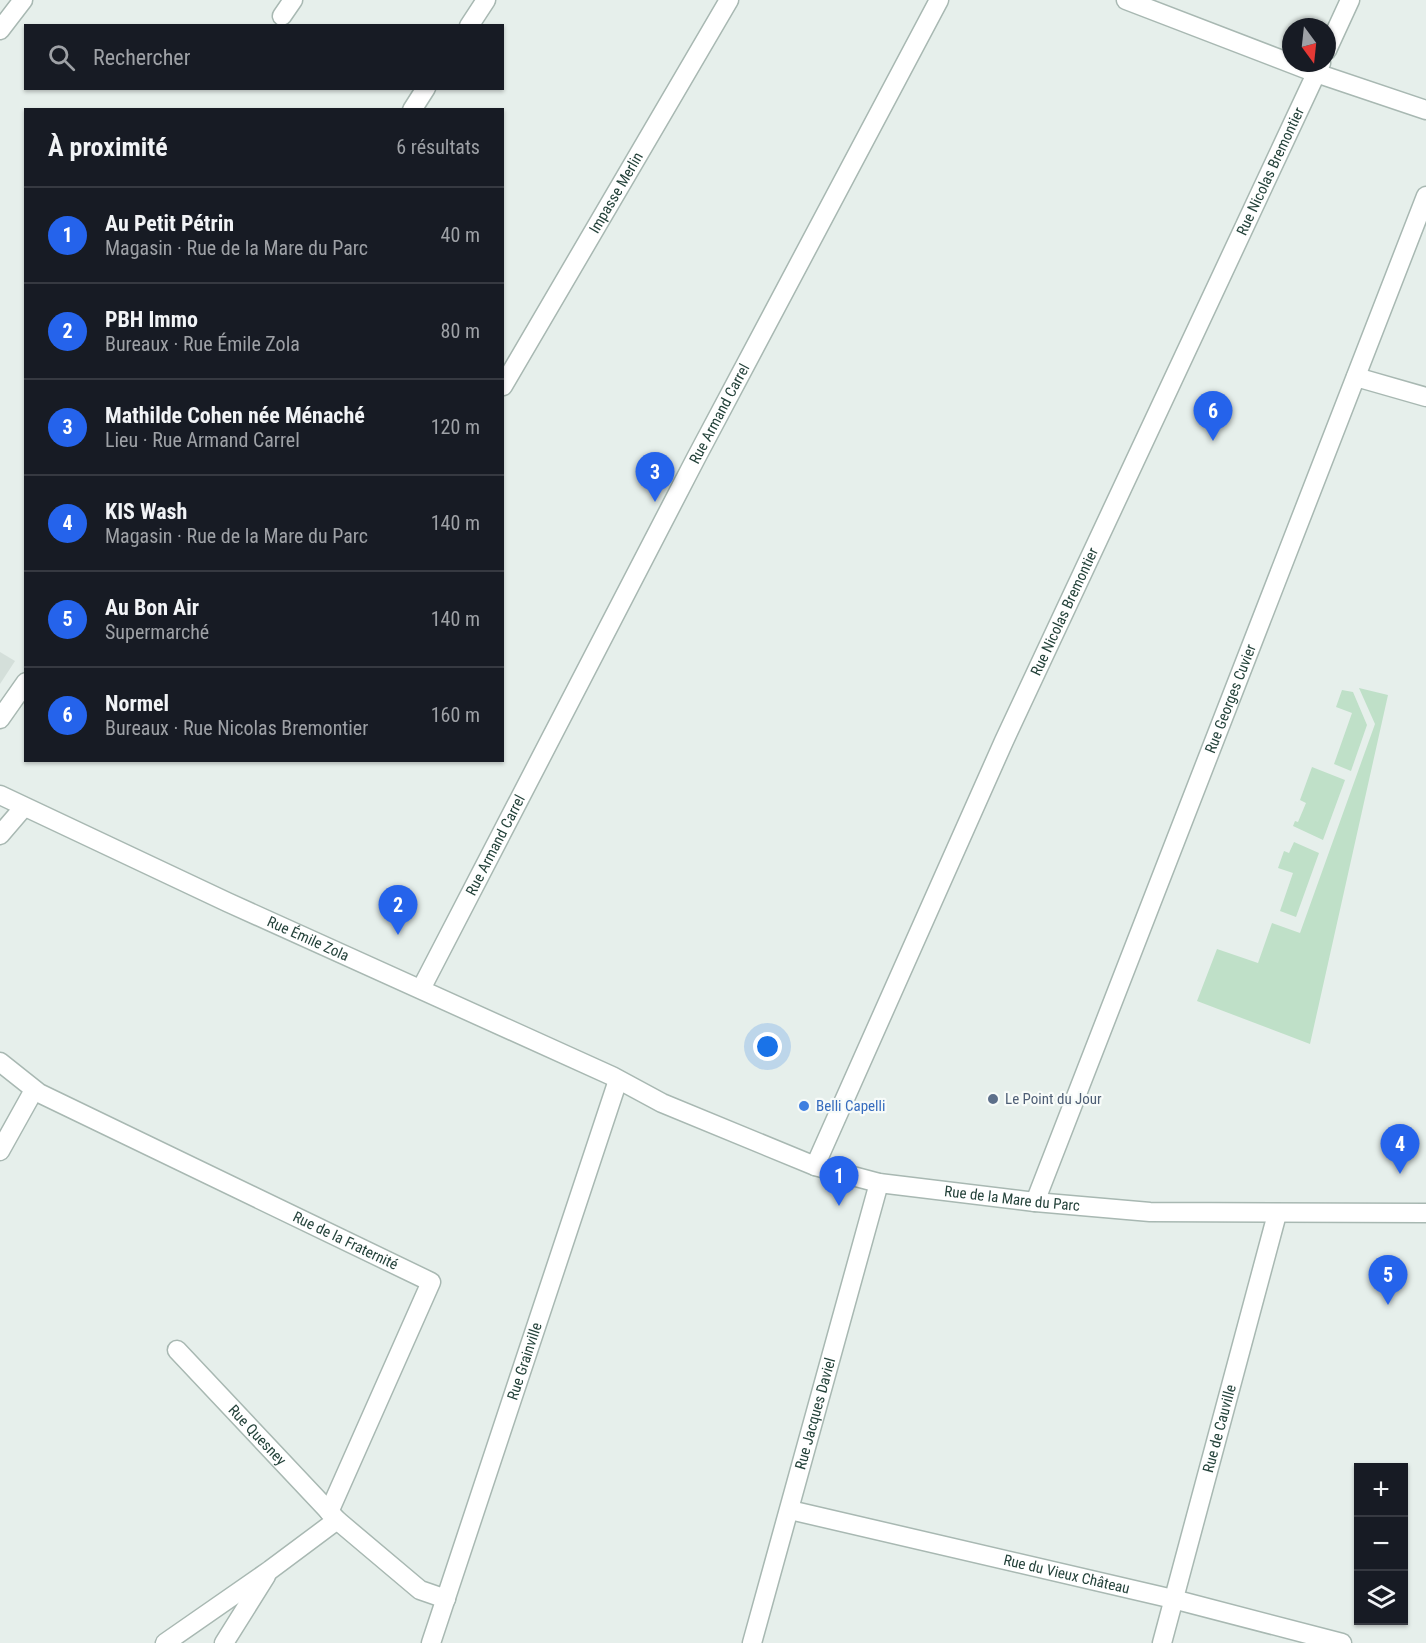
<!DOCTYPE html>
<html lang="fr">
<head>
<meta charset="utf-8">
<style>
  :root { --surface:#171b24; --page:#242831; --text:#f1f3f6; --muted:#9ea1a6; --line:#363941; --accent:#2563eb }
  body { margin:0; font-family:"Roboto Condensed",sans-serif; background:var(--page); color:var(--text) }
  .controls { position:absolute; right:18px; bottom:18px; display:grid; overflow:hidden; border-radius:0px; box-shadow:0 2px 4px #0004 }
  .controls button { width:54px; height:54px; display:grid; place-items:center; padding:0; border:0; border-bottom:2px solid var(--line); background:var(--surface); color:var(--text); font:30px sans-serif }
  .compass { position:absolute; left:1282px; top:18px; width:54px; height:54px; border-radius:50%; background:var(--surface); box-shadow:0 2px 4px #0004; rotate:165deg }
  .you { position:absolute; left:768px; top:1047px; width:21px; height:21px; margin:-15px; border:4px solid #fff; border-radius:50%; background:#1a73e8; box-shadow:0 0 0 9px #1a73e833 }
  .badge { display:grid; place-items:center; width:39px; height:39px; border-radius:50%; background:var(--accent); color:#fff; font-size:20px; font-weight:700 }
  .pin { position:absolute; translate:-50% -50px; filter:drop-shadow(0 2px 3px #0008) }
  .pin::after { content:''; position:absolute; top:32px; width:21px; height:18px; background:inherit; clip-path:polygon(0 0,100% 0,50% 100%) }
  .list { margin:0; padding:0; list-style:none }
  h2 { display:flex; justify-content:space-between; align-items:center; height:78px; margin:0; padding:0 24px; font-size:26px }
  h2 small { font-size:20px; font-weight:400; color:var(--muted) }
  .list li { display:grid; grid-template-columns:39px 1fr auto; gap:18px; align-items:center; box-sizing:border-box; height:96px; padding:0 24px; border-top:2px solid var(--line) }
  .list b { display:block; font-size:22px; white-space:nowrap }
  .list p { margin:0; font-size:20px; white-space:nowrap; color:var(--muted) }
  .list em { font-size:20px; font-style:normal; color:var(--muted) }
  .icon { flex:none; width:33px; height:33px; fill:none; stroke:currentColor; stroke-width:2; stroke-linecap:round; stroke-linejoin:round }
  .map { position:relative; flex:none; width:1426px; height:1643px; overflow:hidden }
  .search { position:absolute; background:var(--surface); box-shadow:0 2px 4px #0004; left:24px; top:24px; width:480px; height:66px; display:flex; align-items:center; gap:15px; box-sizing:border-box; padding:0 21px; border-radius:0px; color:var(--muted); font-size:22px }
  .panel { position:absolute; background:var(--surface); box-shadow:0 2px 4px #0004; left:24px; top:108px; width:480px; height:654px; border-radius:0px }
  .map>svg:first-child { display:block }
  .built { fill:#d4dfda }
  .green { fill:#bfe0c8 }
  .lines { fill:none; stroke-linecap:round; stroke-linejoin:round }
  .minor-casing { stroke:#a8b8b2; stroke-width:21 }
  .minor { stroke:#fff; stroke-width:18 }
  .service-dot { fill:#5c6f8a; stroke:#f7fbf9; stroke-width:2 }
  .shop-dot { fill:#3f7fe0; stroke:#f7fbf9; stroke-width:2 }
  .labels { text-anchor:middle; stroke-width:4.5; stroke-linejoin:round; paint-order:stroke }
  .street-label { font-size:15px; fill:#24423a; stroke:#f7fbf9 }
  .service-label { font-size:15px; fill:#4e5e75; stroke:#f7fbf9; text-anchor:start }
  .shop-label { font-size:15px; fill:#366cbe; stroke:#f7fbf9; text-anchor:start }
</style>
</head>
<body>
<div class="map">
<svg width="1426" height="1643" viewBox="0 0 1426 1643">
  <rect width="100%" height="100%" fill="#e6efeb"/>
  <path class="built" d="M0,652l15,9 -15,23z"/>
  <g class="green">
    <path d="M1359,688l29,7 -78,349 -113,-43 20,-52 41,14 14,-40 28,10 75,-209z"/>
    <path d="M1342,690l11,2 14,33 -16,46 -17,-7 18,-51 -16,-6z"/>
    <path d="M1312,767l33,13 -22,60 -30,-14 2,-5 3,1 8,-19 -6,-3z"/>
    <path d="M1294,842l25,11 -23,64 -16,-6 13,-38 -15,-5 6,-17 5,2z"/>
  </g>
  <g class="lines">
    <g class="minor-casing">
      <g id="minor">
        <path d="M1126,0l190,73 110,37"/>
        <path d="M282,16l11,-16"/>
        <path d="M469,26l17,-26"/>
        <path d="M0,30l23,-30"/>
        <path d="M1327,50l23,-50"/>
        <path d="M412,110l14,-22"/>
        <path d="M1356,377l70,20"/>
        <path id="s1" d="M503,386l226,-386"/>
        <path d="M0,719l26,-37"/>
        <path id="s2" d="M0,795l227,107 385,174 50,27 153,63 64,17 156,19 115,10 276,1"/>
        <path d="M0,835l24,-28"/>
        <path id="s3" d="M421,989l275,-531 243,-458"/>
        <path id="s4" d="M0,1062l39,31 392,189 -102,230"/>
        <path d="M0,1151l34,-61"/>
        <path id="s5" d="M815,1166l189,-425 317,-678"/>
        <path id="s6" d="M1035,1202l391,-1006"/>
        <path id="s7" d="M177,1350l160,170 83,70 26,9"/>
        <path id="s8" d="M790,1510l383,89 169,44"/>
        <path d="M165,1643l105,-73 67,-50"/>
        <path d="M224,1643l42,-67"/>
        <path id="s9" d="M431,1643l187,-563"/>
        <path id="s10" d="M752,1643l127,-460"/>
        <path id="s11" d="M1162,1643l115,-429"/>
      </g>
    </g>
    <use href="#minor" class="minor"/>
  </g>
  <circle class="service-dot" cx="993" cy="1099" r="6"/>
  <circle class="shop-dot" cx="804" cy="1106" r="6"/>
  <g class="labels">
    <g class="street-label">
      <text dy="5" stroke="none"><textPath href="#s5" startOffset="1094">Rue Nicolas Bremontier</textPath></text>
      <text dy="5" stroke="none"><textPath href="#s1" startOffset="224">Impasse Merlin</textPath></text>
      <text dy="5" stroke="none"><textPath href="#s3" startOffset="648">Rue Armand Carrel</textPath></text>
      <text dy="5" stroke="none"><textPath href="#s5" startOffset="608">Rue Nicolas Bremontier</textPath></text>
      <text dy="5" stroke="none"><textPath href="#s6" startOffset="540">Rue Georges Cuvier</textPath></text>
      <text dy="5" stroke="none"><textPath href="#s3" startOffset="162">Rue Armand Carrel</textPath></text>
      <text dy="5" stroke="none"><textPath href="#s2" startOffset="340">Rue Émile Zola</textPath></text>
      <text dy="5" stroke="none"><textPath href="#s2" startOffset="1096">Rue de la Mare du Parc</textPath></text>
      <text dy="5" stroke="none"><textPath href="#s4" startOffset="390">Rue de la Fraternité</textPath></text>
      <text dy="5" stroke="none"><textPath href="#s9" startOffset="297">Rue Grainville</textPath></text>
      <text dy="5" stroke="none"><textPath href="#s10" startOffset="238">Rue Jacques Daviel</textPath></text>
      <text dy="5" stroke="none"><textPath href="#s11" startOffset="222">Rue de Cauville</textPath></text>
      <text dy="5" stroke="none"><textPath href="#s7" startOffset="117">Rue Quesney</textPath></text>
      <text dy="5" stroke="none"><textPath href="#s8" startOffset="284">Rue du Vieux Château</textPath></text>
    </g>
    <g class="service-label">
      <text x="1005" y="1104">Le Point du Jour</text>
    </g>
    <g class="shop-label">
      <text x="816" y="1111">Belli Capelli</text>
    </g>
  </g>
</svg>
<div class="controls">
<button>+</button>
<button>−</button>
<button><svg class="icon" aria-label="layers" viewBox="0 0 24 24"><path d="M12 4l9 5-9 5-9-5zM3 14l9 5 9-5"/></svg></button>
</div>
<svg class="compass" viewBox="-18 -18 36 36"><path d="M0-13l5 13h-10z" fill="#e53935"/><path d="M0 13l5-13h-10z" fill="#9ea1a6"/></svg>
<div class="you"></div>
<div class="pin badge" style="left:839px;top:1206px">1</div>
<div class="pin badge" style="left:398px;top:935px">2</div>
<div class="pin badge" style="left:655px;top:502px">3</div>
<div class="pin badge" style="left:1400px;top:1174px">4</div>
<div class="pin badge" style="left:1388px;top:1305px">5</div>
<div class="pin badge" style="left:1213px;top:441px">6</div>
<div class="search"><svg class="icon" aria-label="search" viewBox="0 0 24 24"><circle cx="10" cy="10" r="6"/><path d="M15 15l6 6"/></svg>Rechercher</div>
<section class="panel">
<h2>À proximité<small>6 résultats</small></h2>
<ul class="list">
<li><span class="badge">1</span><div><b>Au Petit Pétrin</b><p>Magasin · Rue de la Mare du Parc</p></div><em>40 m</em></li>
<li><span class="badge">2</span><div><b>PBH Immo</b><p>Bureaux · Rue Émile Zola</p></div><em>80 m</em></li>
<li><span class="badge">3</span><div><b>Mathilde Cohen née Ménaché</b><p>Lieu · Rue Armand Carrel</p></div><em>120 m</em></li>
<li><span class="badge">4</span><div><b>KIS Wash</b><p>Magasin · Rue de la Mare du Parc</p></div><em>140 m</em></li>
<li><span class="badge">5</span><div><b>Au Bon Air</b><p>Supermarché</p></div><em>140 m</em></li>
<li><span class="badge">6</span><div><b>Normel</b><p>Bureaux · Rue Nicolas Bremontier</p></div><em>160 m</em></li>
</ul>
</section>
</div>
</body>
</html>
